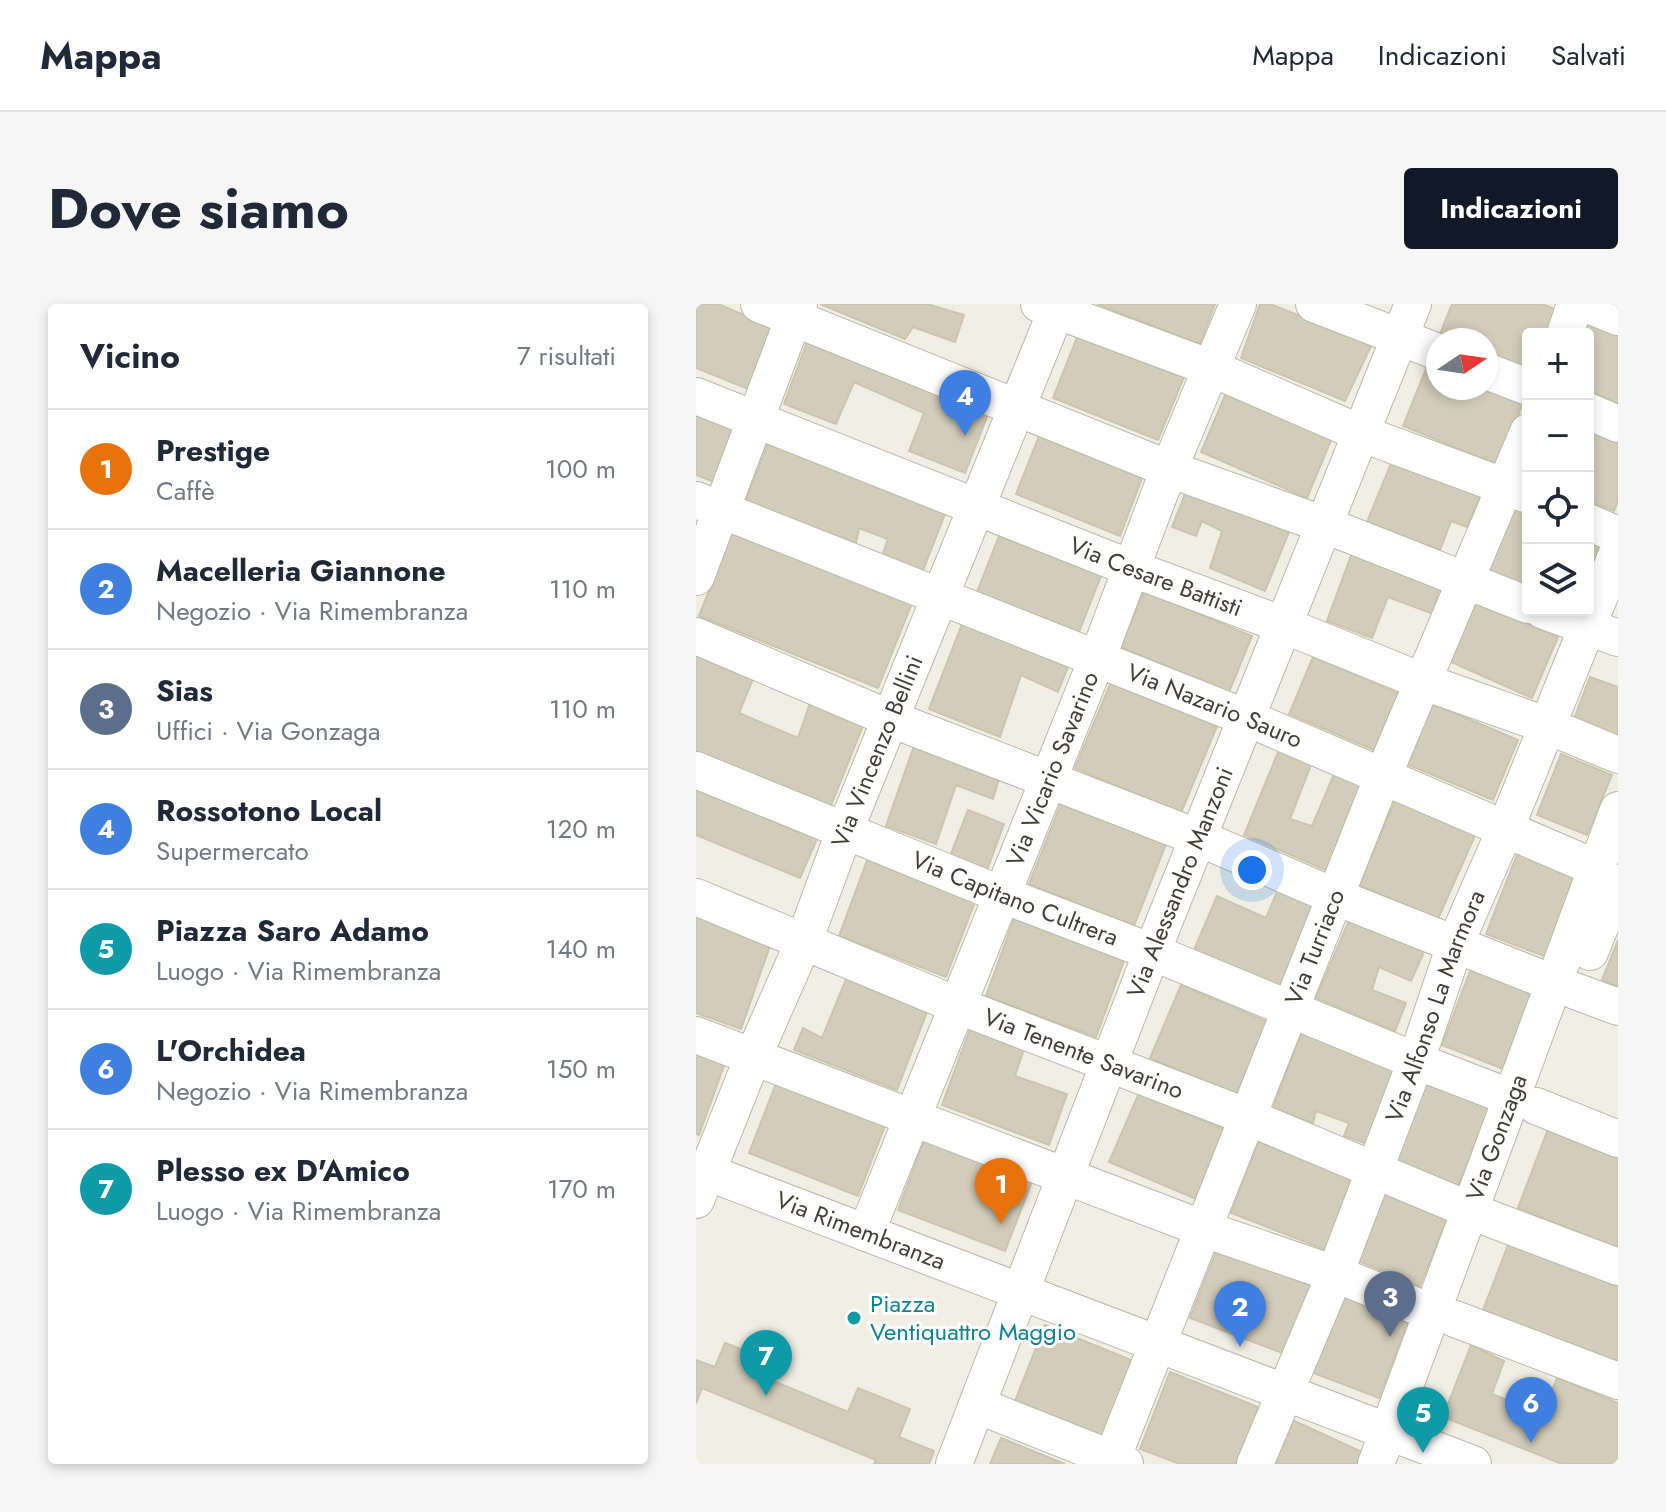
<!DOCTYPE html>
<html lang="it">
<head>
<meta charset="utf-8">
<style>
  :root { --surface:#fff; --page:#f6f6f7; --text:#1f2937; --muted:#747a83; --line:#e0e1e3; --accent:#111827 }
  body { margin:0; font-family:Jost,sans-serif; background:var(--page); color:var(--text) }
  .controls { position:absolute; right:24px; top:24px; display:grid; overflow:hidden; border-radius:8px; box-shadow:0 4px 12px #0003 }
  .controls button { width:72px; height:72px; display:grid; place-items:center; padding:0; border:0; border-bottom:2px solid var(--line); background:var(--surface); color:var(--text); font:40px sans-serif }
  .compass { position:absolute; left:730px; top:24px; width:72px; height:72px; border-radius:50%; background:var(--surface); box-shadow:0 4px 12px #0003; rotate:77deg }
  .you { position:absolute; left:556px; top:566px; width:28px; height:28px; margin:-20px; border:6px solid #fff; border-radius:50%; background:#1a73e8; box-shadow:0 0 0 12px #1a73e833 }
  .badge { display:grid; place-items:center; width:52px; height:52px; border-radius:50%; background:var(--accent); color:#fff; font-size:26px; font-weight:700 }
  .pin { position:absolute; translate:-50% -66px; filter:drop-shadow(0 2px 4px #0008) }
  .pin::after { content:''; position:absolute; top:42px; width:28px; height:24px; background:inherit; clip-path:polygon(0 0,100% 0,50% 100%) }
  .list { margin:0; padding:0; list-style:none }
  h2 { display:flex; justify-content:space-between; align-items:center; height:104px; margin:0; padding:0 32px; font-size:34px }
  h2 small { font-size:26px; font-weight:400; color:var(--muted) }
  .list li { display:grid; grid-template-columns:52px 1fr auto; gap:24px; align-items:center; box-sizing:border-box; height:120px; padding:0 32px; border-top:2px solid var(--line) }
  .list b { display:block; font-size:30px; white-space:nowrap }
  .list p { margin:0; font-size:26px; white-space:nowrap; color:var(--muted) }
  .list em { font-size:26px; font-style:normal; color:var(--muted) }
  .icon { flex:none; width:44px; height:44px; fill:none; stroke:currentColor; stroke-width:2; stroke-linecap:round; stroke-linejoin:round }
  .map { position:relative; flex:none; width:922px; height:1160px; overflow:hidden; border-radius:8px }
  header { display:flex; align-items:center; gap:48px; box-sizing:border-box; height:112px; padding:0 40px; background:var(--surface); border-bottom:2px solid var(--line) }
  header strong { font-size:38px }
  nav { display:flex; gap:44px; margin-inline-start:auto; font-size:28px }
  .intro { display:flex; align-items:center; justify-content:space-between; box-sizing:border-box; height:192px; padding:0 48px }
  h1 { margin:0; font-size:56px }
  .button { padding:20px 36px; border-radius:8px; background:var(--accent); color:#fff; font-size:28px; font-weight:700 }
  main { display:flex; gap:48px; padding:0 48px }
  aside { flex:1; background:var(--surface); border-radius:8px; box-shadow:0 4px 12px #0003 }
  .map>svg:first-child { display:block }
  .building { fill:#d2ccb9; stroke:#cdc4ad; stroke-width:2 }
  .lines { fill:none; stroke-linecap:round; stroke-linejoin:round }
  .minor-casing { stroke:#bcb7a7; stroke-width:38 }
  .minor { stroke:#fff; stroke-width:36 }
  .culture-dot { fill:#0f9aa8; stroke:#fff; stroke-width:3 }
  .labels { text-anchor:middle; stroke-width:6; stroke-linejoin:round; paint-order:stroke }
  .street-label { font-size:24px; fill:#433f34; stroke:#fff }
  .culture-label { font-size:24px; fill:#0d838f; stroke:#fff; text-anchor:start }
</style>
</head>
<body>
<header>
<strong>Mappa</strong>
<nav><a>Mappa</a><a>Indicazioni</a><a>Salvati</a></nav>
</header>
<div class="intro"><h1>Dove siamo</h1><a class="button">Indicazioni</a></div>
<main>
<aside>
<h2>Vicino<small>7 risultati</small></h2>
<ul class="list">
<li><span class="badge" style="background:#e8710a">1</span><div><b>Prestige</b><p>Caffè</p></div><em>100 m</em></li>
<li><span class="badge" style="background:#3f7fe0">2</span><div><b>Macelleria Giannone</b><p>Negozio · Via Rimembranza</p></div><em>110 m</em></li>
<li><span class="badge" style="background:#5c6f8a">3</span><div><b>Sias</b><p>Uffici · Via Gonzaga</p></div><em>110 m</em></li>
<li><span class="badge" style="background:#3f7fe0">4</span><div><b>Rossotono Local</b><p>Supermercato</p></div><em>120 m</em></li>
<li><span class="badge" style="background:#0f9aa8">5</span><div><b>Piazza Saro Adamo</b><p>Luogo · Via Rimembranza</p></div><em>140 m</em></li>
<li><span class="badge" style="background:#3f7fe0">6</span><div><b>L'Orchidea</b><p>Negozio · Via Rimembranza</p></div><em>150 m</em></li>
<li><span class="badge" style="background:#0f9aa8">7</span><div><b>Plesso ex D'Amico</b><p>Luogo · Via Rimembranza</p></div><em>170 m</em></li>
</ul>
</aside>
<div class="map">
<svg width="922" height="1160" viewBox="0 0 922 1160">
  <rect width="100%" height="100%" fill="#f1efe4"/>
  <g class="building">
    <path d="M2,0h20l55,23 -25,62 -52,-21v-58z"/>
    <path d="M124,0h107l37,11 -9,27 -42,-15 -8,12z"/>
    <path d="M401,0h118l-15,40z"/>
    <path d="M564,0h10l102,40 -27,57 -104,-43z"/>
    <path d="M756,0h90l15,6 -10,24h-19v34l-42,-16v-12h-30l-16,-6z"/>
    <path d="M890,17l32,13v70l-30,-13v-57h-8z"/>
    <path d="M382,31l106,42 -26,63 -105,-42z"/>
    <path d="M111,38l182,70 -24,61 -56,-22 15,-38 -70,-31 -18,42 -52,-20z"/>
    <path d="M732,60l10,4v20h48l37,15 -25,62 -95,-39z"/>
    <path d="M530,89l106,45 -25,60 -106,-46z"/>
    <path d="M0,110l43,16 -20,54 -23,-9z"/>
    <path d="M345,127l103,42 -24,63 -104,-42z"/>
    <path d="M901,128l21,8v61l-4,10 -26,-10v-47z"/>
    <path d="M72,139l177,71 -23,59 -40,-17 6,-17 -29,-11 -3,15 -111,-41z"/>
    <path d="M696,157l88,35 -13,31 -16,-6 -11,29 -73,-28z"/>
    <path d="M491,185l102,43 -24,59 -55,-23 12,-37 -20,-10 -6,15 -24,-9z"/>
    <path d="M812,199l20,9v74l-41,-17z"/>
    <path d="M37,226l179,73 -34,85 -179,-72z"/>
    <path d="M303,232l102,40 -22,56 -102,-40z"/>
    <path d="M892,234l13,5 -13,30z"/>
    <path d="M657,246l87,35 -7,29 -45,-17 -16,41 -45,-17z"/>
    <path d="M448,287l108,45 -23,56 -108,-45z"/>
    <path d="M779,297l83,36 -26,61 -83,-37z"/>
    <path d="M266,320l106,43 -10,25 -37,-17 -21,62 -71,-28z"/>
    <path d="M0,351l57,24 -14,34 59,25 12,-35 54,20 -34,85 -134,-54z"/>
    <path d="M617,353l87,37 -24,57 -87,-37z"/>
    <path d="M894,373l28,10v49l-44,-17z"/>
    <path d="M415,378l106,44 -36,87 -106,-45z"/>
    <path d="M735,399l87,37 -25,60 -87,-36z"/>
    <path d="M219,439l84,36 -6,20 -37,-14 -20,59 -50,-18z"/>
    <path d="M583,446l32,15 -21,54 22,7 22,-52 30,12 -36,85 -84,-36z"/>
    <path d="M865,450l51,21 -25,60 -50,-20z"/>
    <path d="M0,486l121,49 -17,39 -104,-43z"/>
    <path d="M701,492l80,35 -39,88 -79,-34z"/>
    <path d="M366,497l104,43 -32,82 -105,-42z"/>
    <path d="M272,506l36,14 -17,46 -37,-14z"/>
    <path d="M824,543l65,26 -33,86 -66,-25z"/>
    <path d="M172,554l108,41 -30,78 -107,-41z"/>
    <path d="M583,583l40,18 -36,86 -90,-39 24,-56 49,22z"/>
    <path d="M0,611l75,28 -30,86 -45,-16z"/>
    <path d="M319,612l110,42 -29,79 -110,-41z"/>
    <path d="M654,614l75,32 -14,31 -32,-14 -7,23 34,13 -11,28 -79,-33z"/>
    <path d="M922,636v46l-16,-6z"/>
    <path d="M776,662l61,24 -30,79 -61,-24z"/>
    <path d="M150,675l81,33 -30,78 -103,-40 9,-22 19,10z"/>
    <path d="M485,681l87,37 -31,73 -87,-37z"/>
    <path d="M274,725l54,20 -9,27 52,18 -18,51 -107,-40z"/>
    <path d="M606,727l100,39 -29,76 -29,-10 5,-13 -33,-12 -3,12 -40,-15z"/>
    <path d="M0,746l30,10 -27,75 -3,-1z"/>
    <path d="M730,776l65,26 -33,80 -65,-27z"/>
    <path d="M81,777l109,42 -28,73 -109,-43z"/>
    <path d="M443,789l86,37 -29,69 -87,-37z"/>
    <path d="M852,825l70,27v92l-100,-40z"/>
    <path d="M229,834l108,41 -28,72 -107,-41z"/>
    <path d="M562,838l95,37 -27,71 -95,-37z"/>
    <path d="M686,883l67,27 -29,72 -67,-27z"/>
    <path d="M814,936l108,43v79l-135,-52z"/>
    <path d="M521,945l94,37 -26,68 -95,-36z"/>
    <path d="M641,989l71,28 -29,77 -71,-27z"/>
    <path d="M349,1021l91,37 -31,76 -90,-37z"/>
    <path d="M29,1039l48,19 -7,16 82,34 10,-24 52,21 -11,28 35,14 -5,13h-55l2,-4 -174,-72 -6,16v-44l19,7z"/>
    <path d="M775,1041l33,16 -12,33 51,20 14,-36 61,25v61h-56l-119,-47z"/>
    <path d="M474,1068l93,37 -21,55h-62l-40,-15z"/>
    <path d="M590,1113l76,35 -5,12h-92z"/>
    <path d="M305,1134l64,26h-75z"/>
  </g>
  <g class="lines">
    <g class="minor-casing">
      <g id="minor">
        <path d="M63,0l410,165 156,56 203,80"/>
        <path d="M343,0l172,64 149,65 165,61"/>
        <path d="M618,0l124,48"/>
        <path d="M890,0l32,13"/>
        <path d="M869,30l10,-30"/>
        <path d="M790,67l42,16"/>
        <path id="s1" d="M0,92l437,173 153,57 138,56 122,43 72,30"/>
        <path d="M892,107l30,13"/>
        <path id="s2" d="M0,196l551,218 349,150"/>
        <path d="M892,218l30,13"/>
        <path d="M0,273l103,-273"/>
        <path d="M846,306l76,28"/>
        <path d="M0,332l195,83 308,119 137,59 217,86"/>
        <path id="s3" d="M0,466l304,124 152,58 264,109 96,37"/>
        <path id="s4" d="M0,593l263,109 289,111 243,102 127,48"/>
        <path d="M894,648l28,-69"/>
        <path d="M879,687l43,16"/>
        <path d="M0,731l508,194 131,45 96,38"/>
        <path d="M840,802l82,33"/>
        <path id="s5" d="M0,864l777,296"/>
        <path id="s6" d="M0,896l57,-143 51,-116 41,-111 214,-526"/>
        <path id="s7" d="M170,929l231,-574 72,-190 69,-165"/>
        <path d="M759,1015l163,62"/>
        <path d="M281,1101l148,59"/>
        <path id="s8" d="M258,1160l198,-512 261,-648"/>
        <path id="s9" d="M414,1160l273,-688 145,-344"/>
        <path id="s10" d="M559,1160l80,-190 81,-213 40,-119 49,-112 113,-279"/>
        <path id="s11" d="M680,1160l242,-654"/>
      </g>
    </g>
    <use href="#minor" class="minor"/>
  </g>
  <circle class="culture-dot" cx="158" cy="1014" r="8"/>
  <g class="labels">
    <g class="street-label">
      <text dy="8" stroke="none"><textPath href="#s1" startOffset="494">Via Cesare Battisti</textPath></text>
      <text dy="8" stroke="none"><textPath href="#s2" startOffset="558">Via Nazario Sauro</textPath></text>
      <text dy="8" stroke="none"><textPath href="#s6" startOffset="484">Via Vincenzo Bellini</textPath></text>
      <text dy="8" stroke="none"><textPath href="#s7" startOffset="500">Via Vicario Savarino</textPath></text>
      <text dy="8" stroke="none"><textPath href="#s8" startOffset="624">Via Alessandro Manzoni</textPath></text>
      <text dy="8" stroke="none"><textPath href="#s3" startOffset="344">Via Capitano Cultrera</textPath></text>
      <text dy="8" stroke="none"><textPath href="#s9" startOffset="556">Via Turriaco</textPath></text>
      <text dy="8" stroke="none"><textPath href="#s10" startOffset="492">Via Alfonso La Marmora</textPath></text>
      <text dy="8" stroke="none"><textPath href="#s4" startOffset="418">Via Tenente Savarino</textPath></text>
      <text dy="8" stroke="none"><textPath href="#s11" startOffset="348">Via Gonzaga</textPath></text>
      <text dy="8" stroke="none"><textPath href="#s5" startOffset="176">Via Rimembranza</textPath></text>
    </g>
    <g class="culture-label">
      <text x="174" y="1008">Piazza<tspan x="174" dy="28">Ventiquattro Maggio</tspan></text>
    </g>
  </g>
</svg>
<div class="controls">
<button>+</button>
<button>−</button>
<button><svg class="icon" aria-label="locate" viewBox="0 0 24 24"><circle cx="12" cy="12" r="6"/><path d="M12 2v4M12 18v4M2 12h4M18 12h4"/></svg></button>
<button><svg class="icon" aria-label="layers" viewBox="0 0 24 24"><path d="M12 4l9 5-9 5-9-5zM3 14l9 5 9-5"/></svg></button>
</div>
<svg class="compass" viewBox="-18 -18 36 36"><path d="M0-13l5 13h-10z" fill="#e53935"/><path d="M0 13l5-13h-10z" fill="#747a83"/></svg>
<div class="you"></div>
<div class="pin badge" style="left:305px;top:920px;background:#e8710a">1</div>
<div class="pin badge" style="left:544px;top:1043px;background:#3f7fe0">2</div>
<div class="pin badge" style="left:694px;top:1033px;background:#5c6f8a">3</div>
<div class="pin badge" style="left:269px;top:132px;background:#3f7fe0">4</div>
<div class="pin badge" style="left:727px;top:1149px;background:#0f9aa8">5</div>
<div class="pin badge" style="left:835px;top:1139px;background:#3f7fe0">6</div>
<div class="pin badge" style="left:70px;top:1092px;background:#0f9aa8">7</div>
</div>
</main>
</body>
</html>
